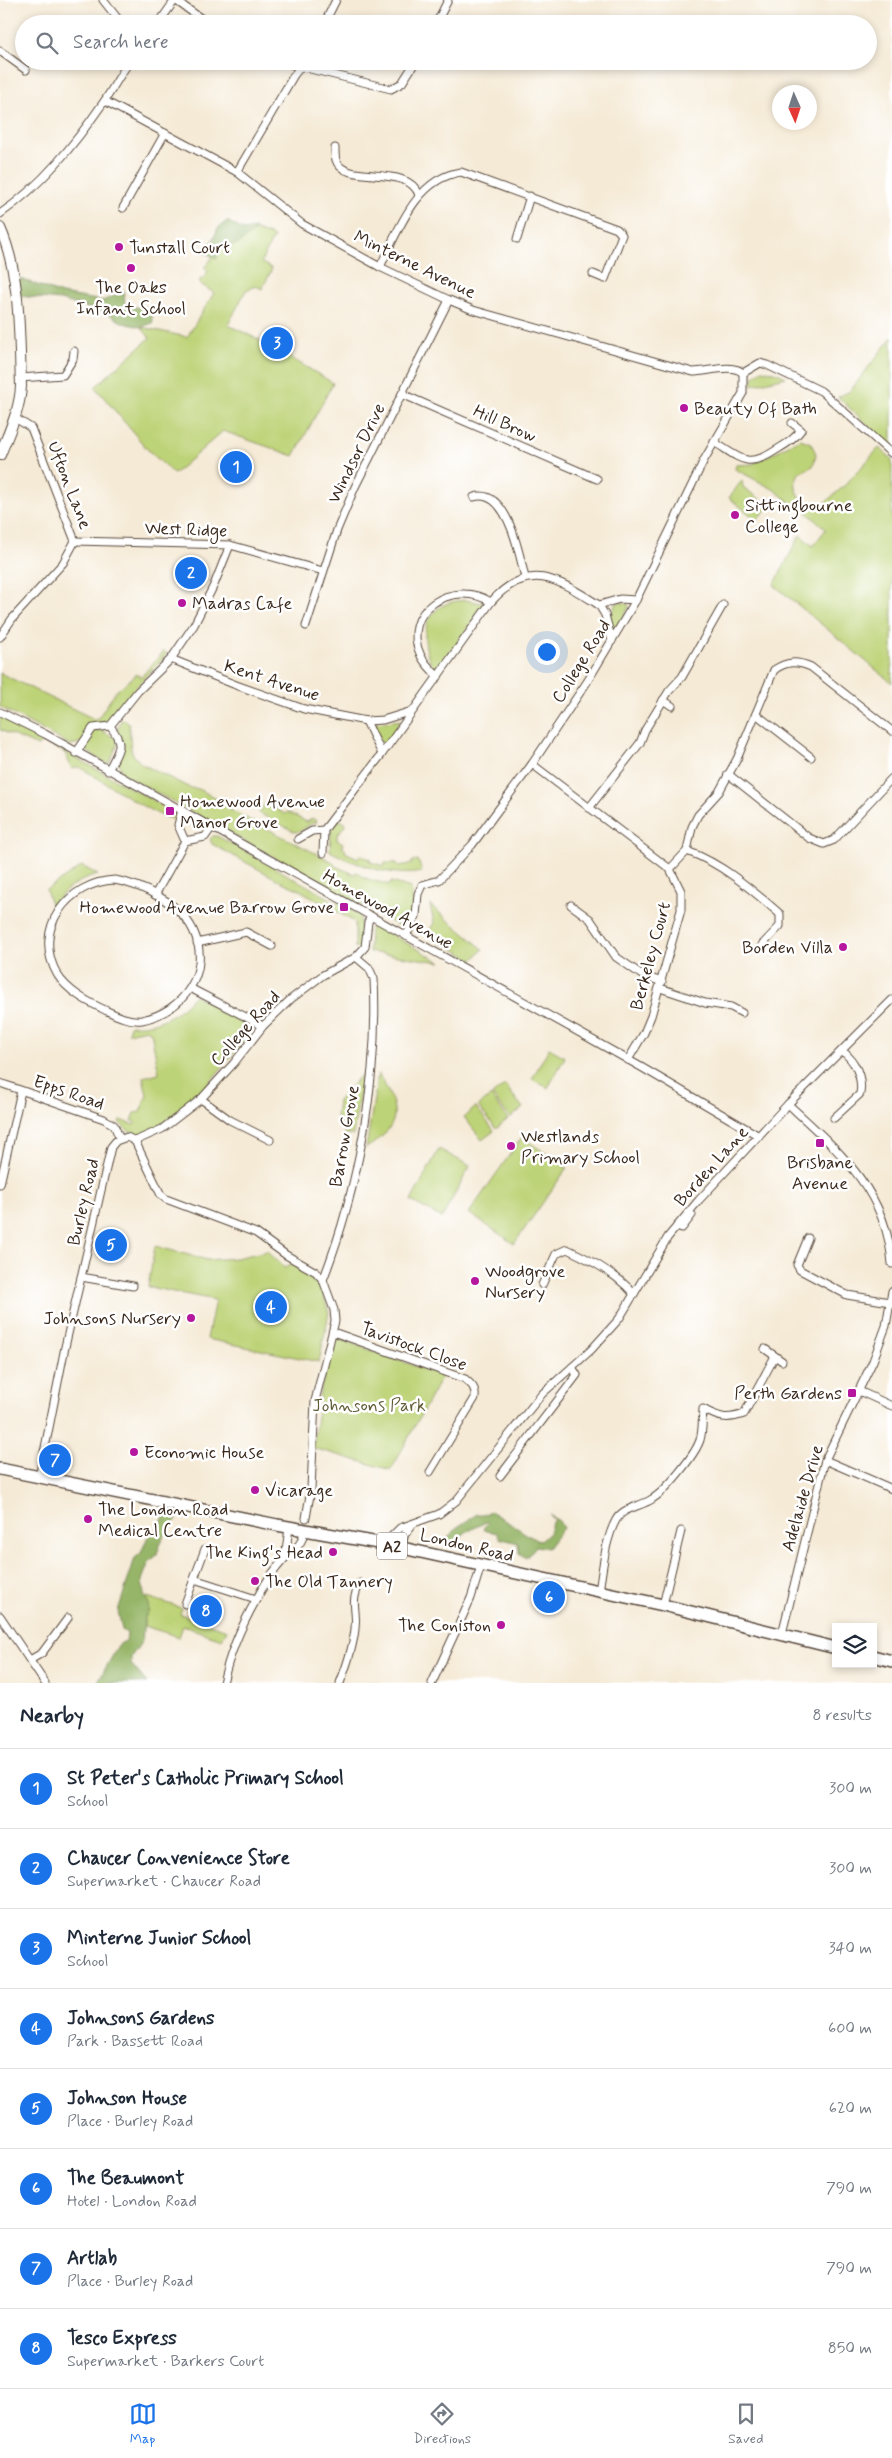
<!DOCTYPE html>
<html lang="en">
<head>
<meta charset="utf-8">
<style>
  :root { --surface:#fff; --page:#f2f2f3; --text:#1f2937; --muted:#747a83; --line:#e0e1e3; --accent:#1a73e8 }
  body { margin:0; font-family:Mynerve,sans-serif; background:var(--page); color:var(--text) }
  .controls { position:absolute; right:15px; bottom:15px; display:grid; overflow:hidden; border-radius:0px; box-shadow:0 2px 8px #0003 }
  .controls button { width:45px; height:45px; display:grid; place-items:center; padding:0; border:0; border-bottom:1px solid var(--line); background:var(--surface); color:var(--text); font:25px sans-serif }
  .compass { position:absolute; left:772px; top:85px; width:45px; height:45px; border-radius:50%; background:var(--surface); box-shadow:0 2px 8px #0003; rotate:177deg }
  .you { position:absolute; left:546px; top:651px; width:18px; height:18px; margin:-12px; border:4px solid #fff; border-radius:50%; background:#1a73e8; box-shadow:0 0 0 8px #1a73e833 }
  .badge { display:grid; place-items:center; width:32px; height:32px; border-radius:50%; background:var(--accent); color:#fff; font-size:16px; font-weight:700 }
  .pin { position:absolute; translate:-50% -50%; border:2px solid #fff; box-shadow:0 1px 5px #0006 }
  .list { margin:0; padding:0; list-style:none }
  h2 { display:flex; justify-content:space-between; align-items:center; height:65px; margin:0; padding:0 20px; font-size:21px }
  h2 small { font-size:16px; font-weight:400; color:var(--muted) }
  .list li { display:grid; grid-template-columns:32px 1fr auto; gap:15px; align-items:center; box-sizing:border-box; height:80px; padding:0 20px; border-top:1px solid var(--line) }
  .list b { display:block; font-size:19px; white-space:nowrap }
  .list p { margin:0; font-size:16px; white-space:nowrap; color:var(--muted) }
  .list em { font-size:16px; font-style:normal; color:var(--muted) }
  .icon { flex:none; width:28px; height:28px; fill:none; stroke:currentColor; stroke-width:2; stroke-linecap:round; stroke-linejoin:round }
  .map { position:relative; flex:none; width:892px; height:1683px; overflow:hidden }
  .search { position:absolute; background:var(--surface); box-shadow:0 2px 8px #0003; left:15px; right:15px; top:15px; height:55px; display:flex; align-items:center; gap:12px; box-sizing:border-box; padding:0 18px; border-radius:28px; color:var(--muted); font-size:19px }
  .sheet { height:705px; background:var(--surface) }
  nav { display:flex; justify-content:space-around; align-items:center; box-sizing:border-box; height:70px; border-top:1px solid var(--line); background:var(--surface); font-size:14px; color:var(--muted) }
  nav a { display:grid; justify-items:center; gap:2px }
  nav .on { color:var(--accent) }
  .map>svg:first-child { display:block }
  .green { fill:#bdd377; stroke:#7c7e4a }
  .forest { fill:#96b568; stroke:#687043 }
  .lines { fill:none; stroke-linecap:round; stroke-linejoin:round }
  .street-casing { stroke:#57473a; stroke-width:9 }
  .secondary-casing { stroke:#57473a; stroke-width:12 }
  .primary-casing { stroke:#57473a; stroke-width:14 }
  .street { stroke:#fff; stroke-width:7 }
  .secondary { stroke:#fff; stroke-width:10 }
  .primary { stroke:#fff; stroke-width:11 }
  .poi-dot { fill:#b5179e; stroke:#fff; stroke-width:2 }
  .labels { text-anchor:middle; stroke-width:5; stroke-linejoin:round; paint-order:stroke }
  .shield { fill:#fff; stroke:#766a62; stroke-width:1 }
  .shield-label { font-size:16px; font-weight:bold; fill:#3b2a1e }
  .poi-label { font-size:18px; fill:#3b2a1e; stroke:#fff; text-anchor:start }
  .street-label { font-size:18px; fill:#3b2a1e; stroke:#fff }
  .park-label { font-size:18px; fill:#625d39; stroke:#fff }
</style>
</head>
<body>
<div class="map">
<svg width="892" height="1683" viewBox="0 0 892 1683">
  <rect width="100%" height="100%" fill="#fff"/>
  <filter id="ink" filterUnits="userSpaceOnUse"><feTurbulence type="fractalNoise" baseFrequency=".02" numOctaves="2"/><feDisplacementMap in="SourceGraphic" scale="10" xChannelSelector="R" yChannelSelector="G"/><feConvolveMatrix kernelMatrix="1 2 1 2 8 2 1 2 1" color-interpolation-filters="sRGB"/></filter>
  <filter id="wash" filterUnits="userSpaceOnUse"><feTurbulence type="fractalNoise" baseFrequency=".0096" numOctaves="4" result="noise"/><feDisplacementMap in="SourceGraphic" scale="20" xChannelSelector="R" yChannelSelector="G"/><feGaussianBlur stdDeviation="1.12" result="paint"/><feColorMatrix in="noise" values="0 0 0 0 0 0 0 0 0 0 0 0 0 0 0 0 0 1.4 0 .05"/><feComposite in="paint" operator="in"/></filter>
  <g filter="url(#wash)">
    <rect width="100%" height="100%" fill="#f5ead6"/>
    <g class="green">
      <path d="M256,230l18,7 -13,25 11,7 -10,20 -6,-3 -10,4 -18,35 36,17 69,41 -39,73 -71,-25 -49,43 -26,-24 -53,-63 55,-49 -9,-11 46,10 27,-44 -15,-10 2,-5 3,1 4,-9 -4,-2 17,-21z"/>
      <path d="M892,337v111l-54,-51 12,-6z"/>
      <path d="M762,370l13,2 11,5 -34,8 1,-8z"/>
      <path d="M800,439l11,4 5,11 -3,12 -14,7c-8,15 0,21 7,33l-10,1 -23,-18 -38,-20 1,-4 17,-1z"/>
      <path d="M879,448l13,11v224l-118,-98 26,-50 13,11 13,-17 -23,-20 13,-5 3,4 26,-23z"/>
      <path d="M742,480l1,7 26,19 -12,14 -28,-22z"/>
      <path d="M466,600l20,4 -51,68c-18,-33 -14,-70 31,-72z"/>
      <path d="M620,602l8,2 1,3 -12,21h-5l-4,-8 8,-16z"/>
      <path d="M164,651l3,3 -41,44 -16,23 -9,4 -21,18 -10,2 -70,-38v-34l94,46 4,-1 18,-27 21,-17 4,3z"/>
      <path d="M0,716l176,97v6c-16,3 -79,-44 -98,-52l-6,2 -7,-16 -23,-12 -4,5 -38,-16z"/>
      <path d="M121,720h5l3,3 2,26 3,7 8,8 48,24 9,1 27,15 2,5 105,53 2,4 19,8 3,-2 8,6 24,7 2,-3 20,6 3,19 -8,19 -6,1 -277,-153 -5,-12 6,-18 -7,-13z"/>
      <path d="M401,720l-14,24 -6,-2 -7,-13 2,-6z"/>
      <path d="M101,730l16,9v7l-8,17h-4l-21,-14 9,-18z"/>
      <path d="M265,803l20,11 2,-2 20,10 6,-4 4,4c-9,1 -13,10 -22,10l-36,-19z"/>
      <path d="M339,819l7,5 -9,11v5l6,3 -1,4 4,3 -1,2 13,6 2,-3 10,4v3l14,4 1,-3h12l1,3 14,-2v-3l6,-1 4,12c-29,6 -66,-7 -92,-21l1,-21z"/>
      <path d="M213,836h4l143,79 1,32 -6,1v-25l-2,-2 -55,-32 -16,-7 -70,-38 -2,-5z"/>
      <path d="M82,866l16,9c-20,5 -36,15 -46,33l-6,-18z"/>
      <path d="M430,905l53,44 -10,11 -46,-26 7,-11z"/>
      <path d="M374,925l67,37 -72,-10 1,-24z"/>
      <path d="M195,995l50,27 5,12 -47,56 -47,39c-15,9 -26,6 -37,-7l1,-2 14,5 1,-3 -3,-1 3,-8 5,-1 7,-17 -4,-18 16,-4 -8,-41 -5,-3 -18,4 2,-8c27,2 48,-10 65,-30z"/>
      <path d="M549,1048l16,9 -17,31 -16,-9z"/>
      <path d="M363,1073l-10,62 -8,-1 -9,-18 2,-15z"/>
      <path d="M378,1074c21,33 26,51 -12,74z"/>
      <path d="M505,1085l18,23 -13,10 -18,-23z"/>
      <path d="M491,1096l17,23 -12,10 -18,-23z"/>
      <path d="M476,1107l18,24 -12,9 -18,-23z"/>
      <path d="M522,1137l45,31 -53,76 -45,-31z"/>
      <path d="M439,1149l31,17 -28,52 -31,-17z"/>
      <path d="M155,1246l52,14 29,-2 31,-7 18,17 7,-4 29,24 8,25 -10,49 -112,-23 8,-39 -67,-13z"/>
      <path d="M339,1339l103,37 -51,94 -78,-22 7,-56 14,-50z"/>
      <path d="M147,1597l35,11 -2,6 47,16 -5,9 -39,-13 -4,11 -35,-11v-7l4,-7z"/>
    </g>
    <g class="forest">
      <path d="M227,221l16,9 11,-2 2,2 -18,14 -17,3 -5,12 -11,-7c5,-9 10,-15 13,-24z"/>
      <path d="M18,278l44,16 41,7 21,-10 1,15c7,3 17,-1 26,2l2,15 -12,4 -18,-4 -14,-9 -49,-14 -41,-4z"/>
      <path d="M490,1511l46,29 4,1 9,-8 3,-11 3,-1 -5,-6 9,6 4,7 -15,20 -12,-2 -10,12 -7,-5 -1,-10 -19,-5 -2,-5 -13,-3 -1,-2 5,-5 -2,-1 -20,10 -14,13 -9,-1 13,-16 21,-14h11z"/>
      <path d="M166,1514l10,1 1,4 -13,16 -8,21 -7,6 -7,18 2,15 5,9 -1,8 -4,7 -2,22 -11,16v7l16,19h-50l20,-35 4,-5 5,-2 1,-8 -5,-3 -4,-19 17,-53 6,-5 7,-17 8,-6z"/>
    </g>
  </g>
  <g filter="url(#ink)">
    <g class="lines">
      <g class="street-casing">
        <g id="street">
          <path d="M103,0l19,24"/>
          <path d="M175,0l34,24"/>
          <path d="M158,24l17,-24"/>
          <path d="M324,24l12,-24"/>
          <path d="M436,24l12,-24"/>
          <path d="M0,51l26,19"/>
          <path d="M278,61l113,28 11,-6 14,-22"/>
          <path d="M105,101l132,71 65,52 78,43 69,33 24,10 220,62c15,0 39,-9 50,1"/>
          <path d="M335,148c0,4 0,9 1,12 8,26 72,3 83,35"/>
          <path d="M237,172l57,-97 11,-14"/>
          <path d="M123,208l42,-75"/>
          <path d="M0,214c42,-29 74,-69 103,-111 10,-14 17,-29 27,-42"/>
          <path d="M517,239l13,-43"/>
          <path d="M380,267c18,-36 36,-89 81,-95l156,57 5,6 -17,44 -12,-5"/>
          <path d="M743,373l17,-10 7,2 54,26 71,63"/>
          <path d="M20,378l43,-3 10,-16 1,-8"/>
          <path d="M402,394l195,85"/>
          <path d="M714,442c25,15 32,27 59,10 11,-7 20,-11 28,-22l-9,-7"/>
          <path d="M474,497c34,-10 46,60 51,81"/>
          <path d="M75,541l155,4 93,26"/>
          <path d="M306,626l31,-96 18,-43 94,-187"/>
          <path d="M0,637l12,-18 51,-56 12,-22 -44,-113 -16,-10"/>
          <path d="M612,641l-7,-26 -6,-10 21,-6 16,1"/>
          <path d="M171,659l65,26 68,24 62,12 16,33 109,-152c38,-43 68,-22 108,3"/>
          <path d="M438,677c-5,-6 -13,-13 -17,-21 -22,-45 32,-78 70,-54"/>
          <path d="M663,700l9,6"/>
          <path d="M0,712l45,22 596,333 118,69"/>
          <path d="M756,714l55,43"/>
          <path d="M366,721l17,-1 29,-9"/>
          <path d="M110,726l28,-35 33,-32 23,-34 20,-40 16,-40"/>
          <path d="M76,753l17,-25 17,-2c16,20 8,24 -2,45"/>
          <path d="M532,764l138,105 11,22v19l-30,106 -7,17 -16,27"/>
          <path d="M728,774l81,64 15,6 10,-4 58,-62"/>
          <path d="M589,808l51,-65 5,-13 24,-39 13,-14 41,-72"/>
          <path d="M182,810l-4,15 7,16 20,-4 7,-10"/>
          <path d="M324,830l58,-76"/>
          <path d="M298,839l14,-8 12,-1 -1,23"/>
          <path d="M687,851c36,13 64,38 93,63v12l-18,19"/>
          <path d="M670,869l17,-18 5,-24 6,-12 21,-23 18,-33 37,-89c13,-9 23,-9 37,-3l81,64"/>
          <path d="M115,880c27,5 65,23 78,50 20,41 -10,82 -51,90 -12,2 -26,-5 -37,-10 -17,-8 -38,-19 -48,-36 -25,-44 10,-92 58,-94z"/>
          <path d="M155,895l30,-54"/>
          <path d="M571,905l19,14 26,38 26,18 20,7"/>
          <path d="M406,936l10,-20 2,-22 4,-9 17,-5 33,-35 60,-81 55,-82 49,-82 68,-140 39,-67v-20"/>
          <path d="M197,943l49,-11 26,14"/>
          <path d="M190,988l73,38"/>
          <path d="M660,988l45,15 26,4 11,6"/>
          <path d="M0,1083l104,36 10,6 6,14"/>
          <path d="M201,1099l29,21 40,20"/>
          <path d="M788,1104c50,46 99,87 104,160"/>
          <path d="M834,1118l26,-24c3,-16 -5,-34 -18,-43"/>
          <path d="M135,1141l26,54 5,4 90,34 30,22 30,17 7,8"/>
          <path d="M0,1184l21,-93"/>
          <path d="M677,1226l5,2 10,-13"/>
          <path d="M808,1238l-11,27 3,5 47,25 43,7"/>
          <path d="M81,1277l52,9"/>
          <path d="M542,1285l14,-31 11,-5c22,10 51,26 67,45"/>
          <path d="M333,1332l132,47c7,6 11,9 10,19l-45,74"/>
          <path d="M765,1349l17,12"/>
          <path d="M859,1391l33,15"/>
          <path d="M825,1460l67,29"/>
          <path d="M500,1476l77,-101 -5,-8"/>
          <path d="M39,1478l26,-131 46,-200 5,-6 11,-4 8,4 27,-12 39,-30 33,-36 29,-37 28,-27 32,-24 33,-18 9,-10 3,-25 3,-6"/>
          <path d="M306,1518l5,-29 4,-88 20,-80 -1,-11 -11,-30c35,-90 56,-203 51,-301l-5,-11 -13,-11"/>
          <path d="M384,1544l16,-16 39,-14 17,-13 86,-107 49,-44 28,-31 49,-82 31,-37 89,-96 104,-104"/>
          <path d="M401,1548l4,-14 7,-9"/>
          <path d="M205,1549l-11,30 62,20"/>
          <path d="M285,1558l4,-30"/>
          <path d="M599,1591c4,-23 6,-51 17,-71 7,-13 24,-13 36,-21 14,-8 43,-44 48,-59 3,-10 2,-21 3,-31 16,9 24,11 41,5l31,-58"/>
          <path d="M185,1604l9,-25"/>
          <path d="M663,1605l18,-74"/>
          <path d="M0,1616l45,67"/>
          <path d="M782,1634l43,-174 48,-99 13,-35 6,-35"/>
          <path d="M30,1660l12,-7 26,-35"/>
          <path d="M223,1683c6,-28 19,-58 33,-83 7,-14 19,-31 29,-42 10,-10 18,-13 19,-28"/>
          <path d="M340,1683c7,-18 13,-35 15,-54 3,-21 -6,-24 5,-46"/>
          <path d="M432,1683l39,-85 10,-32"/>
        </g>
      </g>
      <g class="secondary-casing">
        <path id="secondary" d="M0,228c21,47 19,106 21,158 -1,24 -12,46 -21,69"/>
      </g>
      <g class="primary-casing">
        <g id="primary">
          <path d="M0,1469l277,56 107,19 279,61 173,43"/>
          <path d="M873,1656l19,5"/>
        </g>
      </g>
      <use href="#street" class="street"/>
      <use href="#secondary" class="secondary"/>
      <use href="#primary" class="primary"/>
    </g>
  </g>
  <g class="poi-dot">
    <circle cx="119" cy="247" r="5"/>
    <circle cx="131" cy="268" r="5"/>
    <circle cx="684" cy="408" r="5"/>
    <circle cx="735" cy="515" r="5"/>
    <circle cx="182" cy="603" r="5"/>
    <rect x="165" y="806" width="10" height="10" rx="2.5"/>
    <rect x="339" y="902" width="10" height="10" rx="2.5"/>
    <circle cx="843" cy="947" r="5"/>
    <rect x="815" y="1138" width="10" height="10" rx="2.5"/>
    <circle cx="511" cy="1146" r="5"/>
    <circle cx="475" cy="1281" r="5"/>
    <circle cx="191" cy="1318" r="5"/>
    <rect x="847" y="1388" width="10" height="10" rx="2.5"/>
    <circle cx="134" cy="1452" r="5"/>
    <circle cx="255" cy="1490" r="5"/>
    <circle cx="88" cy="1519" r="5"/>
    <circle cx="333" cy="1552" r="5"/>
    <circle cx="255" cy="1581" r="5"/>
    <circle cx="501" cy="1625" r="5"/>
  </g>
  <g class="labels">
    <rect class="shield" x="377" y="1532.5" width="30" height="27" rx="4"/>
    <g class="shield-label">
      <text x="392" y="1552">A2</text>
    </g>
    <g class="poi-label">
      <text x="129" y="253">Tunstall Court</text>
      <text x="131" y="293" text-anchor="middle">The Oaks<tspan x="131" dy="21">Infant School</tspan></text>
      <text x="694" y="414">Beauty Of Bath</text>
      <text x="745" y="511">Sittingbourne<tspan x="745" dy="21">College</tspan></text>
      <text x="192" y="609">Madras Cafe</text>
      <text x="180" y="807">Homewood Avenue<tspan x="180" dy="21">Manor Grove</tspan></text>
      <text x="334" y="913" text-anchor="end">Homewood Avenue Barrow Grove</text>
      <text x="833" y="953" text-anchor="end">Borden Villa</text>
      <text x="521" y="1142">Westlands<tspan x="521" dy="21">Primary School</tspan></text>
      <text x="820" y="1168" text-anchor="middle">Brisbane<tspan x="820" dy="21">Avenue</tspan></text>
      <text x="485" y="1277">Woodgrove<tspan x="485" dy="21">Nursery</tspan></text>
      <text x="181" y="1324" text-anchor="end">Johnsons Nursery</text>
      <text x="842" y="1399" text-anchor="end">Perth Gardens</text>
      <text x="144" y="1458">Economic House</text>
      <text x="265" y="1496">Vicarage</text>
      <text x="98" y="1515">The London Road<tspan x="98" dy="21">Medical Centre</tspan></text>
      <text x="323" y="1558" text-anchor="end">The King's Head</text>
      <text x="265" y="1587">The Old Tannery</text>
      <text x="491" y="1631" text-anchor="end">The Coniston</text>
    </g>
    <g class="street-label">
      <text transform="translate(415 264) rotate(26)" y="6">Minterne Avenue</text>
      <text transform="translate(505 423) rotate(24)" y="6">Hill Brow</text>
      <text transform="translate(356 453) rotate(-64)" y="6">Windsor Drive</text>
      <text transform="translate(70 485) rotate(69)" y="6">Ufton Lane</text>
      <text transform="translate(186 529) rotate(2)" y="6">West Ridge</text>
      <text transform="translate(581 661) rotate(-58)" y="6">College Road</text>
      <text transform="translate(272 680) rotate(18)" y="6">Kent Avenue</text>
      <text transform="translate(388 909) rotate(29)" y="6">Homewood Avenue</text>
      <text transform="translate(650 956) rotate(-75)" y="6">Berkeley Court</text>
      <text transform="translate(245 1028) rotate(-48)" y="6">College Road</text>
      <text transform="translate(69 1092) rotate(19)" y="6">Epps Road</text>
      <text transform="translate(344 1136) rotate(-80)" y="6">Barrow Grove</text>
      <text transform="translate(711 1166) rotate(-48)" y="6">Borden Lane</text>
      <text transform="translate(83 1202) rotate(-77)" y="6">Burley Road</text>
      <text transform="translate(414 1346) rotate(20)" y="6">Tavistock Close</text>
      <text transform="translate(802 1498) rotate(-74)" y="6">Adelaide Drive</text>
      <text transform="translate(467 1545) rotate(13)" y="6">London Road</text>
    </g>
    <g class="park-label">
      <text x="369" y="1411">Johnsons Park</text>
    </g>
  </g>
</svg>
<div class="controls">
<button><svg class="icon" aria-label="layers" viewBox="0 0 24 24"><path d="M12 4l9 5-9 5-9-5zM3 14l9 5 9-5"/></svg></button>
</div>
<svg class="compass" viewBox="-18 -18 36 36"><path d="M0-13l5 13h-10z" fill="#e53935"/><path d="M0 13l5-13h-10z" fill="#747a83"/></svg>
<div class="you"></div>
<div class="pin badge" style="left:236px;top:467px">1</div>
<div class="pin badge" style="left:191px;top:573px">2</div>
<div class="pin badge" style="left:277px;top:343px">3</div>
<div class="pin badge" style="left:271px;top:1307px">4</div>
<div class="pin badge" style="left:111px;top:1245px">5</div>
<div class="pin badge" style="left:549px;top:1597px">6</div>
<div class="pin badge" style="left:55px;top:1460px">7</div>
<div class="pin badge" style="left:206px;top:1611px">8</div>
<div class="search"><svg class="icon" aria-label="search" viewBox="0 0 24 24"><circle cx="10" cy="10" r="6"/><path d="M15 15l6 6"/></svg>Search here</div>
</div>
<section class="sheet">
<h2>Nearby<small>8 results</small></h2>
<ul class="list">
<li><span class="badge">1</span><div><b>St Peter's Catholic Primary School</b><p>School</p></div><em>300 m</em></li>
<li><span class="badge">2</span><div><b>Chaucer Convenience Store</b><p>Supermarket · Chaucer Road</p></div><em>300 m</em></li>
<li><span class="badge">3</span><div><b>Minterne Junior School</b><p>School</p></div><em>340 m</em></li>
<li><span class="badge">4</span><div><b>Johnsons Gardens</b><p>Park · Bassett Road</p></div><em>600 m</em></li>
<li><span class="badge">5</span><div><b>Johnson House</b><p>Place · Burley Road</p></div><em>620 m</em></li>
<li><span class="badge">6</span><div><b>The Beaumont</b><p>Hotel · London Road</p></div><em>790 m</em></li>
<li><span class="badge">7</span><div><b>Artlab</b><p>Place · Burley Road</p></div><em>790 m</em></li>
<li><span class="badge">8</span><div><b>Tesco Express</b><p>Supermarket · Barkers Court</p></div><em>850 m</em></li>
</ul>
</section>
<nav>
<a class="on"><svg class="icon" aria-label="map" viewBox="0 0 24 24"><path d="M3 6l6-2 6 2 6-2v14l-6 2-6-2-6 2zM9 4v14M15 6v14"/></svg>Map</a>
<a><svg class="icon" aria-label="directions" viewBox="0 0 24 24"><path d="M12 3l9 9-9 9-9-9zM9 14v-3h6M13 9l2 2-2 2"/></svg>Directions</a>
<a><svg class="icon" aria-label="saved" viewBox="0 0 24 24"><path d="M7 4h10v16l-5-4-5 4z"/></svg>Saved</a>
</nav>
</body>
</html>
